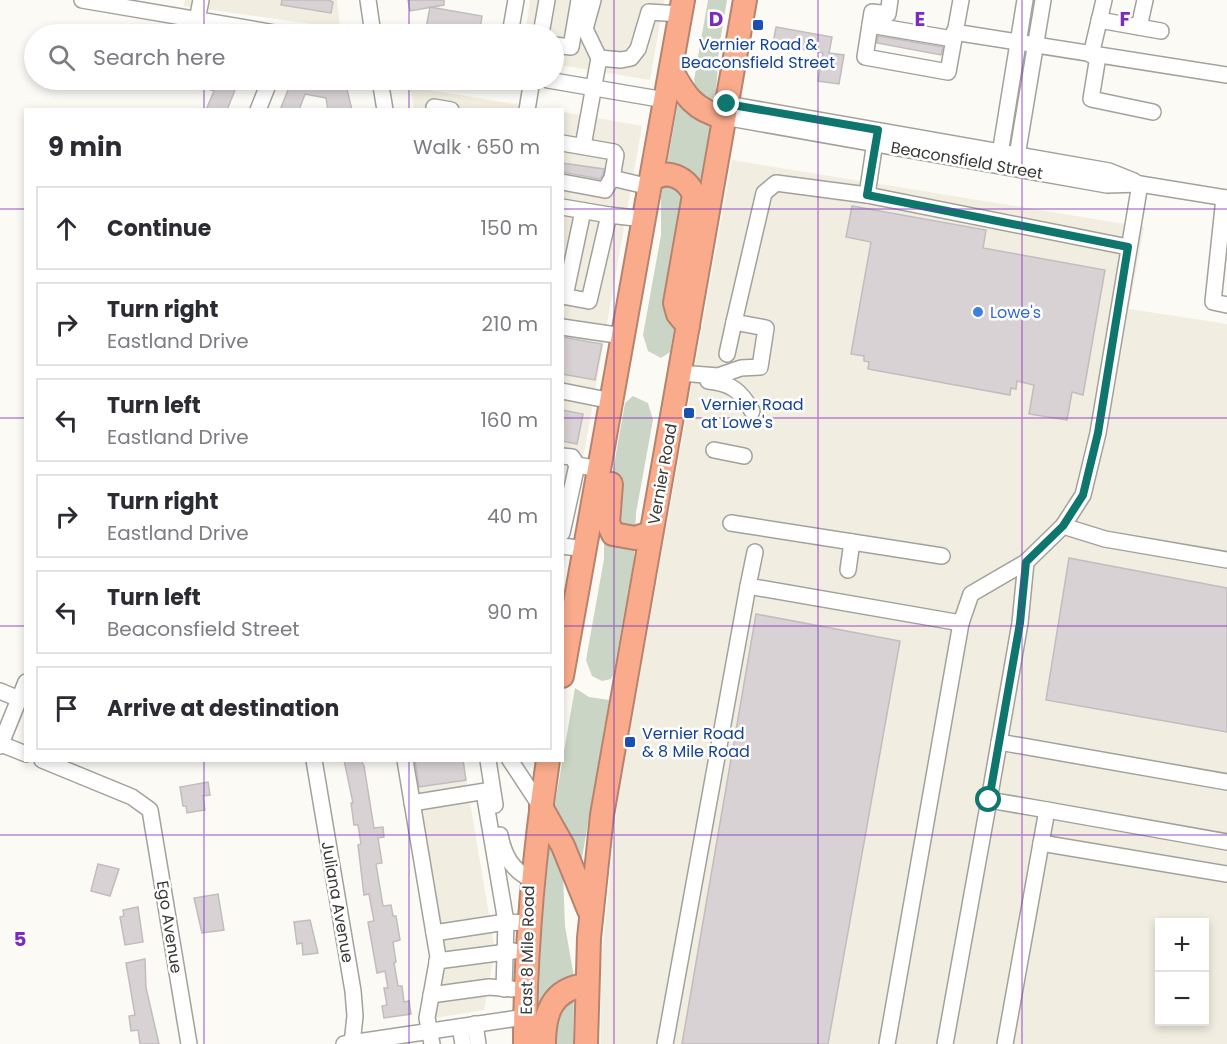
<!DOCTYPE html>
<html lang="en">
<head>
<meta charset="utf-8">
<style>
  :root { --surface:#fff; --page:#f2f2f3; --text:#2b2b33; --muted:#7c7c81; --line:#e1e1e2 }
  body { margin:0; font-family:Poppins,sans-serif; background:var(--page); color:var(--text) }
  .controls { position:absolute; right:18px; bottom:18px; display:grid; overflow:hidden; border-radius:0px; box-shadow:0 3px 9px #0003 }
  .controls button { width:54px; height:54px; display:grid; place-items:center; padding:0; border:0; border-bottom:2px solid var(--line); background:var(--surface); color:var(--text); font:30px sans-serif }
  .stop { position:absolute; width:18px; height:18px; margin:-14px; border:4px solid #0f766e; border-radius:50%; background:#fff }
  .stop.end { background:#0f766e; border-color:#fff; box-shadow:0 2px 6px #0008 }
  .list { margin:0; padding:0; list-style:none }
  h2 { display:flex; justify-content:space-between; align-items:center; height:78px; margin:0; padding:0 24px; font-size:26px }
  h2 small { font-size:20px; font-weight:400; color:var(--muted) }
  .list li { display:grid; grid-template-columns:39px 1fr auto; gap:18px; align-items:center; box-sizing:border-box; height:84px; margin:0 12px 12px; padding:0 12px; border:2px solid var(--line); border-radius:0px }
  .list b { display:block; font-size:22px; white-space:nowrap }
  .list p { margin:0; font-size:20px; white-space:nowrap; color:var(--muted) }
  .list em { font-size:20px; font-style:normal; color:var(--muted) }
  .icon { flex:none; width:33px; height:33px; fill:none; stroke:currentColor; stroke-width:2; stroke-linecap:round; stroke-linejoin:round }
  .map { position:relative; flex:none; width:1227px; height:1044px; overflow:hidden }
  .search { position:absolute; background:var(--surface); box-shadow:0 3px 9px #0003; left:24px; top:24px; width:540px; height:66px; display:flex; align-items:center; gap:15px; box-sizing:border-box; padding:0 21px; border-radius:33px; color:var(--muted); font-size:22px }
  .panel { position:absolute; background:var(--surface); box-shadow:0 3px 9px #0003; left:24px; top:108px; width:540px; height:654px; border-radius:0px }
  .map>svg:first-child { display:block }
  .built { fill:#f1ede0; fill-rule:evenodd }
  .green { fill:#cbd5c5 }
  .building { fill:#d9d2d5; stroke:#c2bcbe; stroke-width:1.5 }
  .lines { fill:none; stroke-linecap:round; stroke-linejoin:round }
  .minor-casing { stroke:#a2a19b; stroke-width:18 }
  .highway-casing { stroke:#b5836e; stroke-width:26 }
  .minor { stroke:#fff; stroke-width:15 }
  .highway { stroke:#f9ab8c; stroke-width:22 }
  .route { stroke:#0f766e; stroke-width:8 }
  .grid { fill:none; stroke:#7b2cbf; stroke-width:1.5; stroke-opacity:0.55 }
  .transit-dot { fill:#1a4fb4; stroke:#fff; stroke-width:2 }
  .shop-dot { fill:#3f7fe0; stroke:#fff; stroke-width:2 }
  .labels { text-anchor:middle; stroke-width:5; stroke-linejoin:round; paint-order:stroke }
  .transit-label { font-size:16px; fill:#164399; stroke:#fff; text-anchor:start }
  .street-label { font-size:16px; fill:#383835; stroke:#fff }
  .shop-label { font-size:16px; fill:#366cbe; stroke:#fff; text-anchor:start }
  .grid-label { font-size:20px; text-anchor:middle; font-weight:bold; fill:#7b2cbf; stroke:#fff; stroke-width:5; stroke-linejoin:round; paint-order:stroke }
</style>
</head>
<body>
<div class="map">
<svg width="1227" height="1044" viewBox="0 0 1227 1044">
  <rect width="100%" height="100%" fill="#fcfaf4"/>
  <g class="built">
    <path d="M185,0h152l3,28 -156,-22z"/>
    <path d="M530,0h134l-14,80 -96,-16v-30h-29z"/>
    <path d="M410,87l135,22h-131z"/>
    <path d="M563,112l79,14 -79,446z"/>
    <path d="M732,160l412,67 -15,82 98,15v720h-626v-79l17,-167zM1160,922h44v100h-44z"/>
    <path d="M401,761h62l32,190 -11,59 -61,10 11,-62z"/>
  </g>
  <g class="green">
    <path d="M708,0h19l-8,48 -3,46 -2,4 -8,2 -10,-9 -2,-11z"/>
    <path d="M678,103l15,14 15,6 2,4 -40,225 -9,6 -13,-7 -5,-16 18,-100v-38z"/>
    <path d="M633,396l15,7 5,17 -17,93 -2,46 -21,117 -2,3 -9,2 -10,-5 -6,-16 18,-101v-38l21,-118z"/>
    <path d="M575,688l14,9 20,3 -28,164 -27,-55z"/>
    <path d="M550,842l13,33 2,51 9,51 -36,43 3,-85z"/>
    <path d="M574,996l-1,48h-24l1,-23z"/>
  </g>
  <g class="building">
    <path d="M282,0h46l5,2 -2,11 -50,-8z"/>
    <path d="M408,0h36v5l-34,6z"/>
    <path d="M430,7l52,9 -3,18 -53,-6z"/>
    <path d="M776,27l56,10 -3,16 15,2 -5,29 -21,-3 5,-28 -50,-9z"/>
    <path d="M878,36l65,11 -2,8 -64,-12z"/>
    <path d="M212,80h27l-12,30h-21l8,-19 -6,-2z"/>
    <path d="M292,80h27l2,5 24,-4 7,29h-24l-2,-12 -21,-4 -6,16h-19z"/>
    <path d="M562,163l42,6 -1,6 -3,4 -38,-7z"/>
    <path d="M852,206l134,24 -3,18 122,22 -22,125 -11,-3 -5,28 -38,-6 5,-29 -17,-4 -1,8 -5,-1 -1,7 -142,-26 1,-7 -5,-1v-5l-13,-2 20,-112 -25,-5z"/>
    <path d="M562,337l40,7 -7,36 -33,-6z"/>
    <path d="M562,410l21,4 -6,30 -15,-3z"/>
    <path d="M1069,558l158,30v144l-181,-32z"/>
    <path d="M756,614l144,27 -72,403h-146z"/>
    <path d="M344,760h17l3,6 10,62 9,-1 1,10 -6,1 4,25 -6,1 7,42 8,-1 2,11h3l4,24 -7,2 3,20 -2,1 4,23h4l2,16 5,-1 2,13 -27,4 -2,-12 5,-1 -3,-17h4l-3,-17 -8,2 -9,-51 6,-1 -5,-27 -5,1 -6,-50 3,-1 -3,-19h-4l-3,-22h2z"/>
    <path d="M415,760h48l3,20 -47,7z"/>
    <path d="M208,782l2,13 -7,1 2,14 -18,3 -1,-7h-3l-3,-19z"/>
    <path d="M98,864l21,5 -9,27 -19,-5z"/>
    <path d="M218,894l6,36 -22,3 -8,-35z"/>
    <path d="M138,907l5,35 -18,3 -5,-28 4,-1 -1,-6z"/>
    <path d="M310,920l8,33 -15,2 -1,-12 -5,1 -3,-22z"/>
    <path d="M145,959l1,29 13,56h-19l-2,-14 -7,1 -2,-15 6,-1 -9,-52z"/>
  </g>
  <g class="lines">
    <g class="minor-casing">
      <g id="minor">
        <path d="M82,0l199,34"/>
        <path d="M368,0l5,34"/>
        <path d="M593,0l-8,29 14,29"/>
        <path d="M890,0l-2,14 -16,-2 -7,45 83,15 13,-72"/>
        <path d="M197,20l4,-20"/>
        <path d="M1099,20l62,11"/>
        <path d="M870,25l83,14"/>
        <path d="M1139,27l6,-27"/>
        <path d="M954,32l273,43"/>
        <path d="M510,34l6,-34"/>
        <path d="M541,34l6,-34"/>
        <path d="M554,45l17,2 8,-47"/>
        <path d="M1091,55l13,-55"/>
        <path d="M1098,56l-7,43 62,13"/>
        <path d="M380,80l5,30"/>
        <path d="M548,80l117,20"/>
        <path d="M727,104l382,67 25,10"/>
        <path d="M258,110l12,-30"/>
        <path d="M434,110v-3l17,3"/>
        <path d="M527,110l5,-30"/>
        <path d="M724,117l383,68 33,-1 87,14"/>
        <path d="M876,135l-9,60 261,52"/>
        <path d="M562,143l52,9 2,3 -4,23 38,9"/>
        <path d="M583,146l16,-88 22,2 10,-2 7,-9 11,-37 31,2"/>
        <path d="M999,160l26,-160"/>
        <path d="M1016,162l27,-162"/>
        <path d="M562,182l43,8 7,-12"/>
        <path d="M1224,198l-11,104 14,3"/>
        <path d="M562,207l47,8 -20,86 -27,-5"/>
        <path d="M609,215l35,4"/>
        <path d="M565,296l18,-85"/>
        <path d="M562,327l61,9"/>
        <path d="M727,354l7,-32"/>
        <path d="M680,373l38,3 23,-8 19,-1 6,-39 -32,-6 30,-129 12,-10 91,12"/>
        <path d="M708,381c23,2 33,10 44,30"/>
        <path d="M562,391l50,10"/>
        <path d="M714,450l30,6"/>
        <path d="M562,456l10,1 5,8"/>
        <path d="M731,523l211,33"/>
        <path d="M1063,526l42,13 122,21"/>
        <path d="M562,533l15,-68 23,4"/>
        <path d="M562,546l23,3"/>
        <path d="M755,552l-7,34 213,37 -74,421"/>
        <path d="M848,570l4,-28"/>
        <path d="M961,623l10,-29 55,-32 37,-36 20,-31 15,-62 42,-249"/>
        <path d="M0,691l19,8"/>
        <path d="M999,742l228,40"/>
        <path d="M1,744l25,10"/>
        <path d="M0,746l26,-64"/>
        <path d="M42,760l90,37 18,13 39,234"/>
        <path d="M314,760l39,231 2,25 -3,28"/>
        <path d="M405,760l33,197 -11,61 5,26"/>
        <path d="M488,760l7,45"/>
        <path d="M510,760l31,47"/>
        <path d="M484,792l22,130 22,1"/>
        <path d="M989,800l31,-177 6,-61"/>
        <path d="M412,803l80,-13"/>
        <path d="M1047,810l180,32"/>
        <path d="M500,835c4,21 12,35 32,45"/>
        <path d="M1041,843l186,31"/>
        <path d="M434,933l72,-11 -2,67"/>
        <path d="M437,961l77,-10"/>
        <path d="M431,995l58,-8 23,2"/>
        <path d="M475,1024l3,20"/>
        <path d="M460,1027l3,17"/>
        <path d="M344,1044l181,-27"/>
        <path d="M665,1044l83,-458"/>
        <path d="M945,1044l44,-244 58,10 -42,234"/>
      </g>
    </g>
    <g class="highway-casing">
      <g id="highway">
        <path d="M671,69c13,26 24,42 53,48"/>
        <path d="M651,181c15,-14 36,-3 43,14l-19,108 3,11 10,12"/>
        <path d="M611,484l-3,39 5,11 22,4 16,-5"/>
        <path d="M562,676l121,-676"/>
        <path d="M541,807l22,39 26,64"/>
        <path d="M525,1044c0,-96 9,-189 23,-284"/>
        <path d="M544,1044c0,-31 8,-55 42,-59"/>
        <path d="M586,1044l3,-106 13,-123 143,-815"/>
      </g>
    </g>
    <use href="#minor" class="minor"/>
    <use href="#highway" class="highway"/>
  </g>
  <g class="lines">
    <path class="route" d="M727,104l151,26 -11,65 261,52 -30,186 -15,62 -20,31 -37,36 -6,61 -31,177"/>
  </g>
  <path class="grid" d="M204,0v34M409,0v34M614,0v1044M818,0v1044M1022,0v1044M204,80v30M409,80v30M0,209h26M562,209h665M0,418h26M562,418h665M0,626h26M562,626h665M204,760v284M409,760v284M0,835h1227"/>
  <g class="transit-dot">
    <rect x="752" y="19" width="12" height="12" rx="3"/>
    <rect x="683" y="407" width="12" height="12" rx="3"/>
    <rect x="624" y="736" width="12" height="12" rx="3"/>
  </g>
  <circle class="shop-dot" cx="978" cy="312" r="6"/>
  <g class="labels">
    <g class="transit-label">
      <text x="758" y="50" text-anchor="middle">Vernier Road &amp;<tspan x="758" dy="18">Beaconsfield Street</tspan></text>
      <text x="701" y="410">Vernier Road<tspan x="701" dy="18">at Lowe's</tspan></text>
      <text x="642" y="739">Vernier Road<tspan x="642" dy="18">&amp; 8 Mile Road</tspan></text>
    </g>
    <g class="street-label">
      <text transform="translate(967 160) rotate(10)" y="6">Beaconsfield Street</text>
      <text transform="translate(662 474) rotate(-80)" y="6">Vernier Road</text>
      <text transform="translate(338 902) rotate(80)" y="6">Juliana Avenue</text>
      <text transform="translate(170 927) rotate(81)" y="6">Ego Avenue</text>
      <text transform="translate(527 950) rotate(-89)" y="6">East 8 Mile Road</text>
    </g>
    <g class="shop-label">
      <text x="990" y="318">Lowe's</text>
    </g>
  </g>
  <g class="grid-label">
    <text x="716" y="26">D</text>
    <text x="920" y="26">E</text>
    <text x="1125" y="26">F</text>
    <text x="20" y="946">5</text>
  </g>
</svg>
<div class="controls">
<button>+</button>
<button>−</button>
</div>
<div class="stop" style="left:989px;top:800px"></div>
<div class="stop end" style="left:727px;top:104px"></div>
<div class="search"><svg class="icon" aria-label="search" viewBox="0 0 24 24"><circle cx="10" cy="10" r="6"/><path d="M15 15l6 6"/></svg>Search here</div>
<section class="panel">
<h2>9 min<small>Walk · 650 m</small></h2>
<ul class="list">
<li><svg class="icon" aria-label="ahead" viewBox="0 0 24 24"><path d="M12 20V5M6 11l6-6 6 6"/></svg><div><b>Continue</b></div><em>150 m</em></li>
<li><svg class="icon" aria-label="right" viewBox="0 0 24 24"><path d="M7 20v-9h11M14 6l5 5-5 5"/></svg><div><b>Turn right</b><p>Eastland Drive</p></div><em>210 m</em></li>
<li><svg class="icon" aria-label="left" viewBox="0 0 24 24"><path d="M17 20v-9H6M10 6l-5 5 5 5"/></svg><div><b>Turn left</b><p>Eastland Drive</p></div><em>160 m</em></li>
<li><svg class="icon" aria-label="right" viewBox="0 0 24 24"><path d="M7 20v-9h11M14 6l5 5-5 5"/></svg><div><b>Turn right</b><p>Eastland Drive</p></div><em>40 m</em></li>
<li><svg class="icon" aria-label="left" viewBox="0 0 24 24"><path d="M17 20v-9H6M10 6l-5 5 5 5"/></svg><div><b>Turn left</b><p>Beaconsfield Street</p></div><em>90 m</em></li>
<li><svg class="icon" aria-label="arrive" viewBox="0 0 24 24"><path d="M6 21V4h12l-3 4 3 4H6"/></svg><div><b>Arrive at destination</b></div></li>
</ul>
</section>
</div>
</body>
</html>
